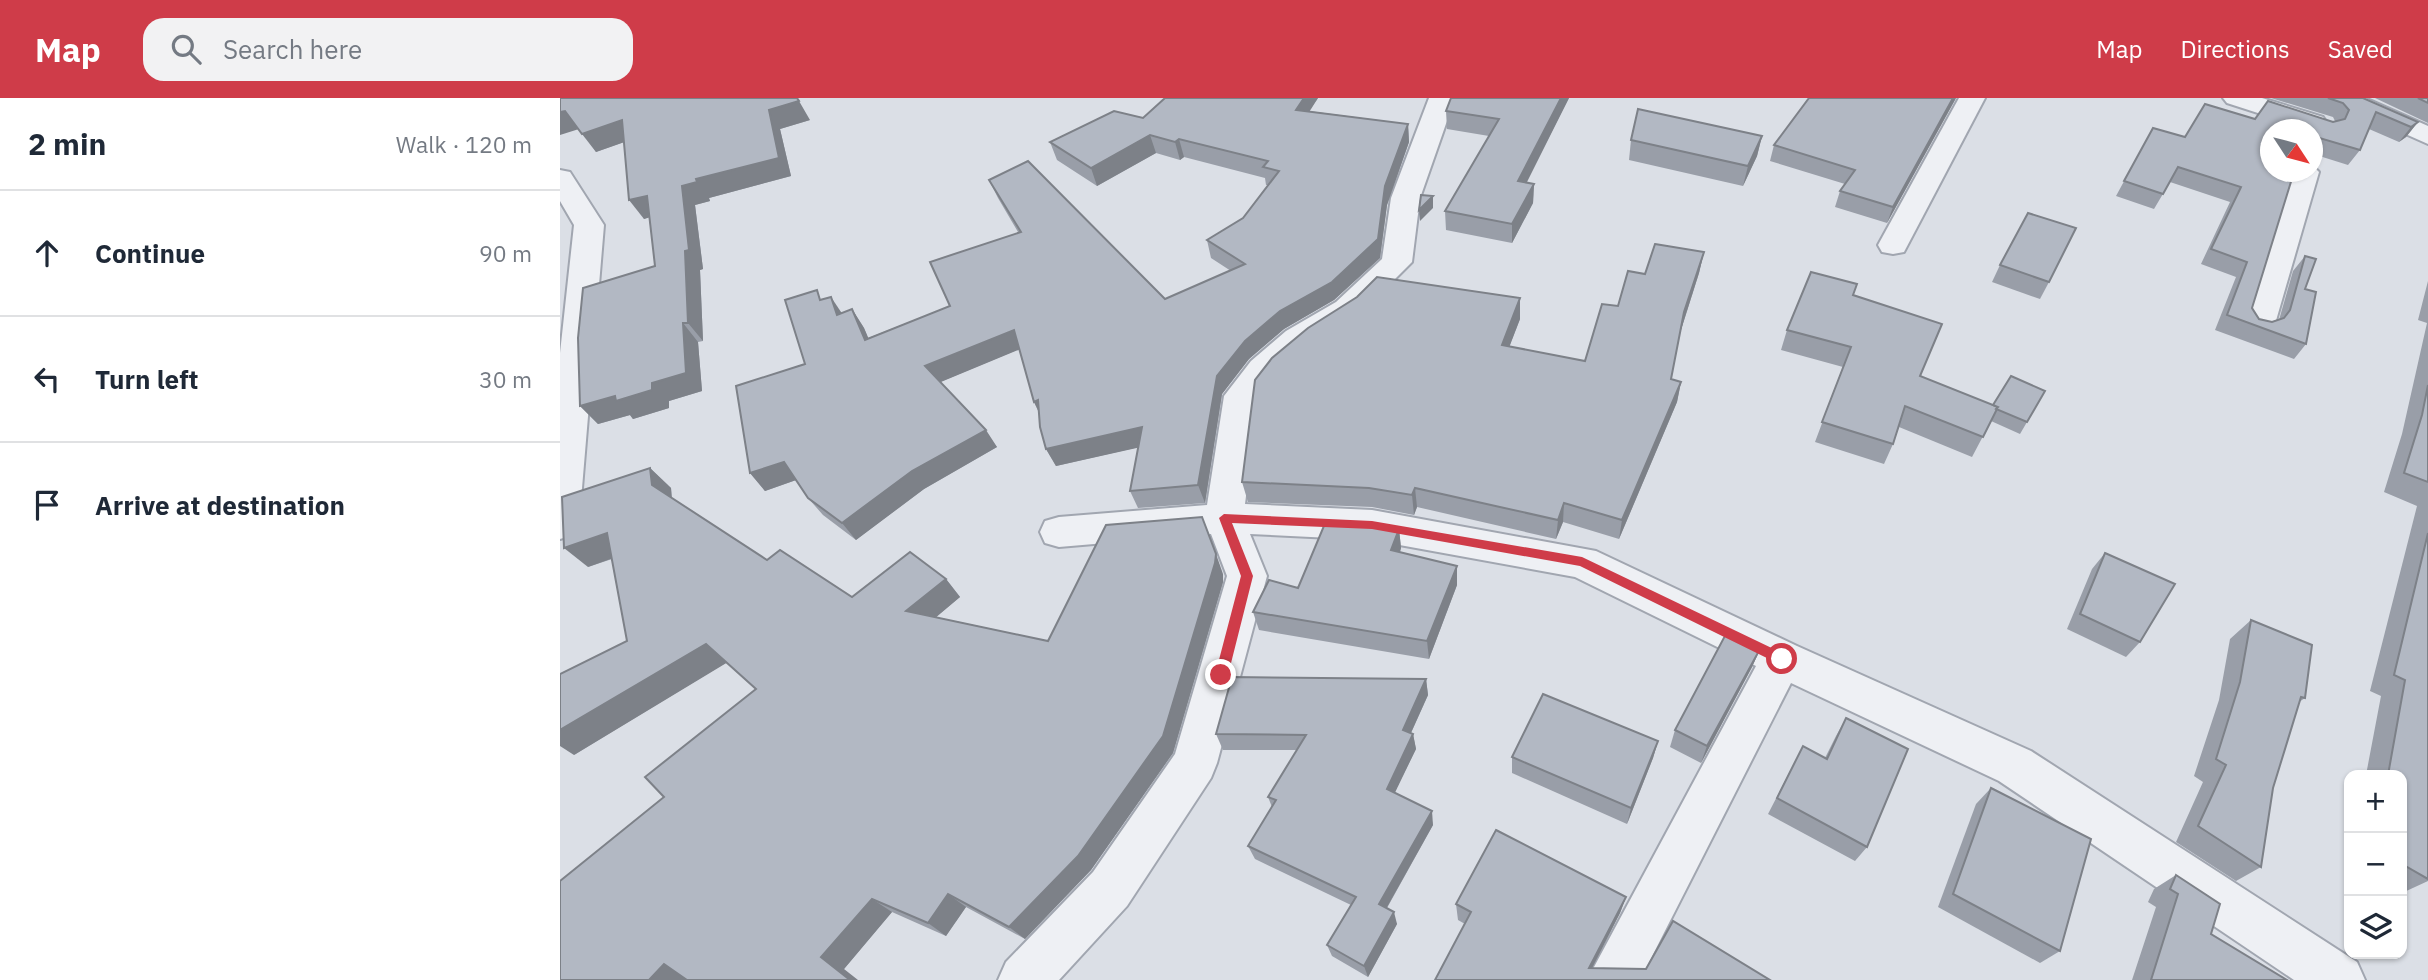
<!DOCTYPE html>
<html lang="en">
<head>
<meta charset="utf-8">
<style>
  :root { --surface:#fff; --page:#f2f2f3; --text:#1f2937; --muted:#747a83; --line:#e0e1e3; --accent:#cf3c49 }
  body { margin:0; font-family:"IBM Plex Sans",sans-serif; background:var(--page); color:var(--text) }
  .controls { position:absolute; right:21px; bottom:21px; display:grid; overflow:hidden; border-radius:14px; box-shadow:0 2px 5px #0004 }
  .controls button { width:63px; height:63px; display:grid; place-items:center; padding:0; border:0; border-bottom:2px solid var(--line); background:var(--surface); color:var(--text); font:35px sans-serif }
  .compass { position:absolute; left:1700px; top:21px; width:63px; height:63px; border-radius:50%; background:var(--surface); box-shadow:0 2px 5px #0004; rotate:126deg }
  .stop { position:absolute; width:21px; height:21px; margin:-16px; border:5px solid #cf3c49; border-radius:50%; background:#fff }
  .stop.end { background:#cf3c49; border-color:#fff; box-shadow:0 2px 7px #0008 }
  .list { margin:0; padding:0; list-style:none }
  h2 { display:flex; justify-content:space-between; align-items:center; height:91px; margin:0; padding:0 28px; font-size:30px }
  h2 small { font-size:23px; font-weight:400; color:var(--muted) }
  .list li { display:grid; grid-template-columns:46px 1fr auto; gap:21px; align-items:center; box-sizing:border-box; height:126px; padding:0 28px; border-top:2px solid var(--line) }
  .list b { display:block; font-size:26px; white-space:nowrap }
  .list em { font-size:23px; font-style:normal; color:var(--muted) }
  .icon { flex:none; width:38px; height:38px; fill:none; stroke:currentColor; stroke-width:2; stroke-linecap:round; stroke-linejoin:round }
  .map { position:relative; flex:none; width:1868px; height:882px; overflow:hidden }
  header { display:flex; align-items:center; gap:42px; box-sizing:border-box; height:98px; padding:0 35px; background:var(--accent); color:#fff }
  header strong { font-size:33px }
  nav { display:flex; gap:38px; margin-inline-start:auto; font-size:24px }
  .search { width:490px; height:63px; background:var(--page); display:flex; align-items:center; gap:18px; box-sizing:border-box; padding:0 24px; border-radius:21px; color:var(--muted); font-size:26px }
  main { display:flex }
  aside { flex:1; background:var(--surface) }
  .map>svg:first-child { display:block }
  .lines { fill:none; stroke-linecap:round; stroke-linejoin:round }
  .street-casing { stroke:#a1a6b0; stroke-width:4 }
  .street { fill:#eef0f4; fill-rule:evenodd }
  .wall { fill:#999ea8 }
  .shaded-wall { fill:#7d8188 }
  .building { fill:#b2b8c3; stroke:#7d8188; stroke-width:2 }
  .route { fill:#cf3c49 }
</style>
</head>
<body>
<header>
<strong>Map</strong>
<div class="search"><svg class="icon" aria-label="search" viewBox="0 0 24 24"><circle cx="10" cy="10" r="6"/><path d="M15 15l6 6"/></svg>Search here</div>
<nav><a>Map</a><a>Directions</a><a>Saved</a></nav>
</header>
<main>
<aside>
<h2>2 min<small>Walk · 120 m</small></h2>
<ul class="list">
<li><svg class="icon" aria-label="ahead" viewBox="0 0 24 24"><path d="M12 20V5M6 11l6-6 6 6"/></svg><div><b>Continue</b></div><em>90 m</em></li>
<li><svg class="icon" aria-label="left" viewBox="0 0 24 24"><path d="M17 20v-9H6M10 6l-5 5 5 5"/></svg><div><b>Turn left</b></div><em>30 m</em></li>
<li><svg class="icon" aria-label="arrive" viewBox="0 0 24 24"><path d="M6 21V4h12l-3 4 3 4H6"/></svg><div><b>Arrive at destination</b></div></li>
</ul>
</aside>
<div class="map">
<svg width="1868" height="882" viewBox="0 0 1868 882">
  <rect width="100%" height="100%" fill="#dbdfe6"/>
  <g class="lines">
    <g class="street-casing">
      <g id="street">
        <path d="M869,0h26l-35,100 -8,64 -54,54 -48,31 -35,30 -17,22 -13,105 127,6 224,41 201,95 234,105 326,211 8,18h-71l-295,-199 -208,-98 -151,297h-53l169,-314 -181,-89 -203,-37 -122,-6 17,42 -50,187 -6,15 -84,128 -68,74h-61l8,-18 87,-90 82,-118 52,-178 -16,-42 -152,13 -14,-4 -5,-11 5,-11 14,-4 148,-12 17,-109 27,-35 35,-30 50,-29 46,-43 9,-61z"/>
        <path d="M1399,0h26l-81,154 -11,2 -11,-2 -4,-7z"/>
        <path d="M1663,0h39l61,19 4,6 -4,6 -9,2 -87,-28z"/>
        <path d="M1805,0l63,28v18l-72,-32 -4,-6 4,-6z"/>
        <path d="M1752,67l7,7 -44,152 -5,8 -11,3 -11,-3 -5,-8 48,-152h21z"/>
        <path d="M0,72l10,2 34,53 -25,299 -6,11 -13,4v-186l14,-128 -14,-24z"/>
      </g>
    </g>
    <use href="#street" class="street"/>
  </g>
  <g class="wall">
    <path d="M0,0l250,22 -30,9 11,47 -82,22 1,3 -15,4 8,64 -3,1 3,71 -5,1 4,49 -33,10v7l-36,11 -3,-4 -32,9 -18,-18 75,-140 -6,-49 -5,2 -20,-77 -28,10z"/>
    <path d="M605,0h153l-9,13 99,13 1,18 -22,63 -7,53 -46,42 -50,29 -35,30 -27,35 -17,109 -67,5 -8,-17 9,-44 -83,19 -10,-17 -7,-36 -5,-11 -15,-53 -79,33 57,65 -73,42 -68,51 -33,-25 -15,-17 -12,-18 -31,11 -15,-18 55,-109 19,-65 18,14 10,-4 12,19 4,10 82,-32 68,-74 -20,-34 -9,-18 176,119 66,-28 -20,-13 -4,-18 36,-22 25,-33h-2l-1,-7 -81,-21 -4,3 -24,-7 -59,33 -40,-26 -7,-18 93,-24z"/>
    <path d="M891,0h118l-43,84 8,2 -1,19 -21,40 -66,-13 -1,-19 44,-75 -42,-7 -1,-18z"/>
    <path d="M1396,0l-69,125 -52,-16 5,-16 5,-7 -75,-23 4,-16z"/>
    <path d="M1711,0h92l55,24 -12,15 -7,5 -30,-13 -9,21 -12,15 -35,-11v-24h-42l-19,178 7,11 13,3 7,-2 14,-49 12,-15 1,88 -12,15 -79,-29 21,-53 -35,-13 29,-62 -60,-20 -16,27 -38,-13 37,-68 32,9 70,-18 80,2 -2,-4z"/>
    <path d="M1815,0h53v25z"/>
    <path d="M1202,38l-5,20 -14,30 -114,-26 2,-20z"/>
    <path d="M1144,154l-5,21 -19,60 -9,46 10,3 -4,20 -58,137 -56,-17 -7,17 -139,-32 -3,8 -42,-8 -124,-5 -6,-20 278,-184v21l-11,28 76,14 33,-55 27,-32z"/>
    <path d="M1440,167l49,17 -9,17 -48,-17z"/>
    <path d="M1868,183v600l-26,12v-118h-36l15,-79 -11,-5 47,-185 -33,-14 18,-58 25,-111 -9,-3z"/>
    <path d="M1293,197l67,81 73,29 52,-14 -25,43 -29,-13 -19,36 -73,-30 -6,17 -9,20 -69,-22 28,-75 -62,-17 6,-20z"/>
    <path d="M90,370l21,20 1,10 95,62 85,37 94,-18 14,18 -24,20 112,24 175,-67v8l-50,171 -82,117 -66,69 -59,-32 -20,29 -54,-24 -48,57 -284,11 104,-183 92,-108 -29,-27 -153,93 53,-114 -15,-82 -24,8z"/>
    <path d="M839,431l2,19 -1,5 57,32 -28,74 -170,-29 -6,-18 45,-24z"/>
    <path d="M1545,455l35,89 -14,15 -59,-28 25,-60z"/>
    <path d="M1691,522l54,78 -6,4 -26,86 -12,79 -25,14 -60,-39 27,-60 -9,-6 25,-76 11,-61z"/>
    <path d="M1200,551l-8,18 -51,96 -31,-16 5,-17z"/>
    <path d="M866,581l2,16 -17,38 2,1 3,15 -22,44 39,32 -46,83 10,16 -29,53 -36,-21 -5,-11 24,-40 -96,-46 -7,-13 24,-39 -4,-10 29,-47h-74l-7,-16z"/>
    <path d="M1286,620l21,129 -12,14 -87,-47 35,-68 22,12 11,-22z"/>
    <path d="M1098,643l-5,17 -26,66 -115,-51v-16z"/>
    <path d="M1431,690l69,163 -20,12 -102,-56 38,-103z"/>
    <path d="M1616,777l35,59 76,46h-155l24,-73 -8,-5 6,-13z"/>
    <path d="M1066,799l-6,16 -28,55 -157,12 30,-56 -7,-4 -2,-16z"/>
  </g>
  <g class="shaded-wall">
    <path d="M744,0h14l-19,30 -3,-18z"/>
    <path d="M1001,0h8l-51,102v-19z"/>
    <path d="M1393,0h3l-69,125 6,-16z"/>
    <path d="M239,3l11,19 -30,9 11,47 -82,22 1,3 -15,4 8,64 -3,1 3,71 -15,-18 -6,-137 87,-76z"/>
    <path d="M5,13l14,18 -19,6v-23z"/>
    <path d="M62,22l14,18 -40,14 -14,-18z"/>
    <path d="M1858,24l-12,15 -7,5 12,-15z"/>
    <path d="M848,26l1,18 -22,63 -7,53 -46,42 -50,29 -35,30 -27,35 -17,109 -7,-18 19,-109 28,-35 35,-30 105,-125z"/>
    <path d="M590,37l6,18 -59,33 -6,-18z"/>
    <path d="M1202,38l-5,20 -14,30 5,-20z"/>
    <path d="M619,41l5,18 -4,3 -5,-18z"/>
    <path d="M974,86l-1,19 -21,40v-19z"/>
    <path d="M87,98l14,18 -17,5 -15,-19z"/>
    <path d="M873,98v12l-13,13 -1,-11z"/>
    <path d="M1144,154l-5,21 -19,60 4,-21z"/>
    <path d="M271,199l12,18h-6z"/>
    <path d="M960,200v21l-18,47v-21z"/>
    <path d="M292,211l12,19 13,30 -12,-18z"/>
    <path d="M123,225l15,19 4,49 -33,10v7l-36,11 -3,-4 -32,9 -18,-18 72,-23z"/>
    <path d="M454,232l9,18 -87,36 -11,-18z"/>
    <path d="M1121,284l-4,20 -58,137 3,-19z"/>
    <path d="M478,302l5,20 -9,-18z"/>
    <path d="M582,329l8,18 -94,21 -10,-17z"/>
    <path d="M426,332l11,17 -73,42 -68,51 -14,-17 70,-52z"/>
    <path d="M224,364l15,17 -34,12 -15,-18z"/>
    <path d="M90,370l21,20 1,17 -20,-20z"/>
    <path d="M855,390l2,19 -3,8 -2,-20z"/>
    <path d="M1004,405l-1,19 -7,17 2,-19z"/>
    <path d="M839,431l2,19 -7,21 -3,-19z"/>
    <path d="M47,435l23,19 -42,15 -24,-19z"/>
    <path d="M656,456l7,20v8l-50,171 -82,117 -66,69 -16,-12z"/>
    <path d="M897,468v19l-28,74 -2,-18z"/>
    <path d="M386,481l14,18 -38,32 -16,-18z"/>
    <path d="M146,546l22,18 -154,93 -14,-9v-16z"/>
    <path d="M1200,551l-8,18 -51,96 6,-17z"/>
    <path d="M866,581l2,16 -23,51 -2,-16z"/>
    <path d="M853,636l3,15 -26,54 -3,-14z"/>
    <path d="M1098,643l-5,17 -26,66 4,-16z"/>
    <path d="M872,713l1,14 -51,91 -3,-12z"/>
    <path d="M388,796l18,13 -20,29 -18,-13z"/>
    <path d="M1066,799l-6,16 -34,67 3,-12z"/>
    <path d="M312,801l20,13 -48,57 14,11h-8l-29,-23z"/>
    <path d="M834,814l3,12 -29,53 -4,-11z"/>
    <path d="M104,866l23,16h-38z"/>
  </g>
  <g class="building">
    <path d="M0,0h237l2,3 -30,9 10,48 -83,21 1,3 -15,4 7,64 -4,1 3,72h-5l3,50 -34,10v7l-36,11 -1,-5 -35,10 -2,-68 5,-50 72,-22 -8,-70 -18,4 -7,-80 -40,14 -17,-23 -5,1z"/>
    <path d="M605,0h139l-8,12 112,14 -23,62 -7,53 -46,43 -52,29 -35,30 -28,35 -19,109 -68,6 12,-64 -96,22 -6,-22 -2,-27 -4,2 -20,-72 -89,36 61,64 -74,41 -70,52 -34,-25 -24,-36 -34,11 -14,-87 69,-22 -20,-64 32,-10 3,10 11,-3 6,18 15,-6 13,31 85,-34 -20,-44 91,-30 -32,-52 39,-19 137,138 80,-35 -38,-24 36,-22 36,-47 -16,-4 5,-6 -89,-22 -4,3 -25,-7 -59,33 -41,-26 64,-31 29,7z"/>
    <path d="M891,0h110l-43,83 16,3 -22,40 -67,-13 54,-92 -53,-8z"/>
    <path d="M1249,0h144l-60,109 -53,-16 15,-21 -81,-25z"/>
    <path d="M1768,0h35l55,24 -7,5 -35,-15 -16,38 -47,-14v1v-7h-42v42h23l-42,136 7,11 13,3 12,-4 6,-8 15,-54 11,3 -11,30 11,3 -10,52 -79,-29 20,-53 -36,-13 30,-62 -63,-20 -15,27 -39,-13 29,-53 32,9 20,-33 50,15 13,-18 65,21 12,-3 4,-9 -6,-7z"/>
    <path d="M1858,0h10v5z"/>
    <path d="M1078,11l124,27 -14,30 -117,-26z"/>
    <path d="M861,97l12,1 -14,14z"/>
    <path d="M1468,115l48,15 -27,54 -49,-17z"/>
    <path d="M1095,146l49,8 -20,60 -13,67 10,3 -59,138 -58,-17 -6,17 -143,-32 -3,7 -43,-7 -127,-6 13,-102 17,-22 36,-30 49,-31 20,-20 143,21 -18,47 83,16 17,-57 16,2 10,-35 17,3z"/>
    <path d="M1251,174l46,12 -4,11 89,29 -22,52 78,31 -15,30 -78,-31 -12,38 -71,-22 29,-75 -64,-17z"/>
    <path d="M1451,278l34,15 -18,31 -31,-13 2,-2 -5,-2z"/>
    <path d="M1868,287v97l-24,-9 18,-58z"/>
    <path d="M90,370l2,17 115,75 13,-10 72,47 58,-45 36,27 -40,32 142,30 58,-116 96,-8 14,37 -1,9 -52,173 -85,120 -69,71 -61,-33 -20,29 -56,-24 -51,58 29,23h-163l-23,-16 -15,16h-89v-99l104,-84 -19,-20 111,-88 -50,-45 -146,86v-56l67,-33 -20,-108 -43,15 -2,-51z"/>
    <path d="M766,423l43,2 30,6 -8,21 66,16 -30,75 -174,-29 16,-32 29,8z"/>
    <path d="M1868,435v346l-26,-15v-89h-14l17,-95 -11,-5z"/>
    <path d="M1545,455l70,31 -35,58 -60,-28z"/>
    <path d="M1691,522l61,25 -7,53 -4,-1 -28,91 -12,79 -63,-41 28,-61 -10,-6 24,-77z"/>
    <path d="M1167,534l33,17 -53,97 -32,-16z"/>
    <path d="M672,579l194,2 -23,51 10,4 -26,55 45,22 -53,93 15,8 -30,54 -37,-21 29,-48 -108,-51 28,-46 -8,-3 38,-62 -90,-1z"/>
    <path d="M983,596l115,47 -27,67 -119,-51z"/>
    <path d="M1286,620l62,31 -41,98 -90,-49 26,-52 24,13z"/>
    <path d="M1431,690l100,51 -31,112 -107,-57z"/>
    <path d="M936,732l130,67 -37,71 57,1 27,-48 97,59h-335l36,-68 -15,-8z"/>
    <path d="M1616,777l44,29 -9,30 76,46h-136l27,-86 -8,-5z"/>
  </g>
  <path class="route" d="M664,416l148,7 210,36 204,98 2,4 -6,5 -5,-1 -197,-97 -208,-37 -140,-6 21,53 -25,99 -7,5 -6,-5 26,-99 -22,-58z"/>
</svg>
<div class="controls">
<button>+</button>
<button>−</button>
<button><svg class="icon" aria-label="layers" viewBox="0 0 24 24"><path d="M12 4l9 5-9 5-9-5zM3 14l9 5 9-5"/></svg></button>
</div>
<svg class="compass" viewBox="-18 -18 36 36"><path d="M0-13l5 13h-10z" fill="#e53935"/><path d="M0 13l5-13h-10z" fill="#747a83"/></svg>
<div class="stop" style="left:1222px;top:561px"></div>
<div class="stop end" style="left:661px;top:577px"></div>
</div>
</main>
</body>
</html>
